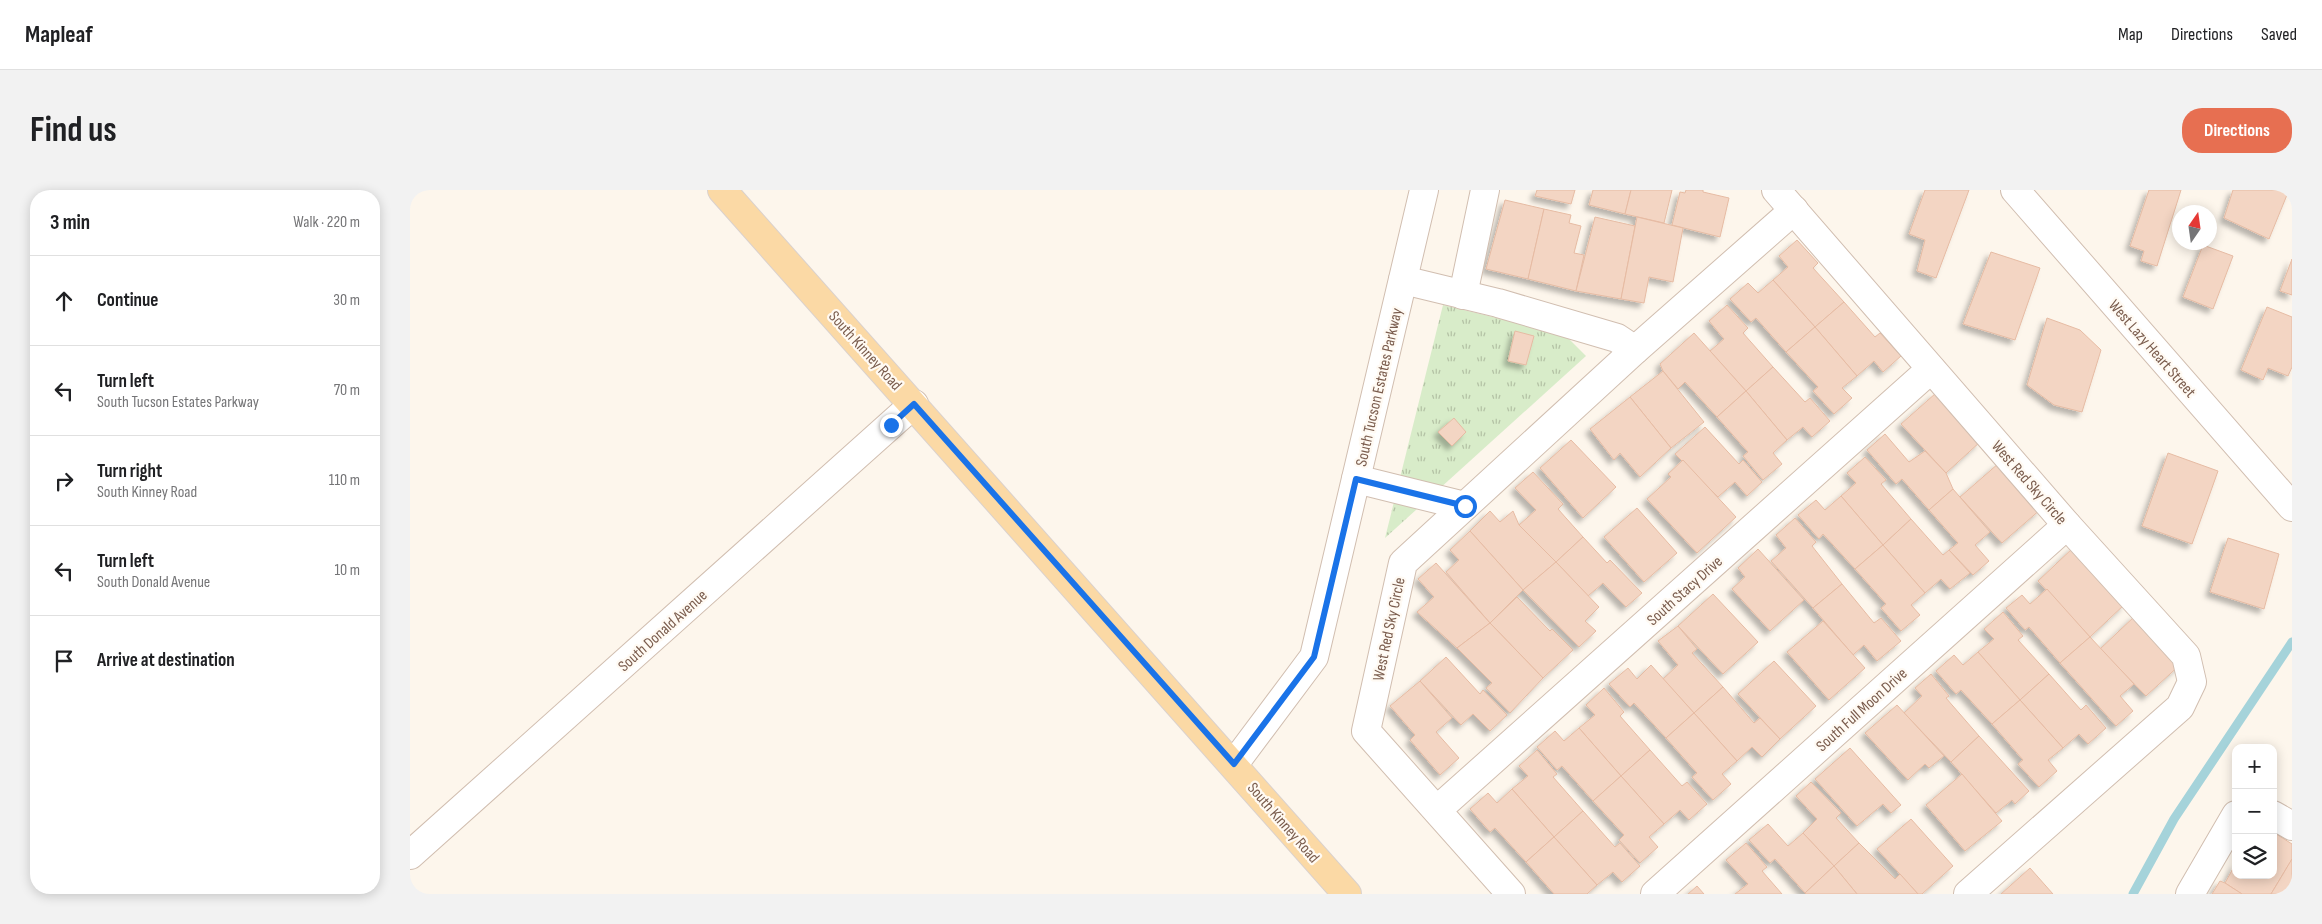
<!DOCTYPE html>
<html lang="en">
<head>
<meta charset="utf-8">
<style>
  :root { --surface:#fff; --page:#f2f2f2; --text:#202124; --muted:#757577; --line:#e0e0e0; --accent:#e76f51 }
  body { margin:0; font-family:"Sofia Sans Condensed",sans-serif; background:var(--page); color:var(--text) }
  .controls { position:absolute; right:15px; bottom:15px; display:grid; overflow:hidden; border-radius:10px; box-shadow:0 2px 12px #0003 }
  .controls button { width:45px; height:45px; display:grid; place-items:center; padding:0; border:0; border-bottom:1px solid var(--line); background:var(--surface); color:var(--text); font:25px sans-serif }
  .compass { position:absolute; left:1762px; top:15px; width:45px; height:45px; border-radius:50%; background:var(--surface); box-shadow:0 2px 12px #0003; rotate:13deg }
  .stop { position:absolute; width:15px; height:15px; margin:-11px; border:4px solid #1a73e8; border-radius:50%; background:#fff }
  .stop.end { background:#1a73e8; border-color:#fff; box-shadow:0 1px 5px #0008 }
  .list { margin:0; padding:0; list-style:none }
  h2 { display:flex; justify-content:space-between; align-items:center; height:65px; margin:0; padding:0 20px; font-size:21px }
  h2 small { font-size:16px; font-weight:400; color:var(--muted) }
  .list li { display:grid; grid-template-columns:32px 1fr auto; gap:15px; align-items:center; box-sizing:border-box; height:90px; padding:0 20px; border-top:1px solid var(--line) }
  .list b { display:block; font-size:19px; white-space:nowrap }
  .list p { margin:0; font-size:16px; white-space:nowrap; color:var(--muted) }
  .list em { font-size:16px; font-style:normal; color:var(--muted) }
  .icon { flex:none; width:28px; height:28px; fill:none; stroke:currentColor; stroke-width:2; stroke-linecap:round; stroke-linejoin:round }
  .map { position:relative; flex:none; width:1882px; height:704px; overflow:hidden; border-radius:20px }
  header { display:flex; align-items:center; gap:30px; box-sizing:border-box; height:70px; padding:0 25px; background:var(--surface); border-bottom:1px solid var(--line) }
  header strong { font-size:24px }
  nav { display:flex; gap:28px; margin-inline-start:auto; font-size:18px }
  .intro { display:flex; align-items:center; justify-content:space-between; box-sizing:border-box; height:120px; padding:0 30px }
  h1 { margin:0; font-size:35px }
  .button { padding:12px 22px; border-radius:20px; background:var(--accent); color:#fff; font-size:18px; font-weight:700 }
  main { display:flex; gap:30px; padding:0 30px }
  aside { flex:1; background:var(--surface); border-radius:20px; box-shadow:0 2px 12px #0003 }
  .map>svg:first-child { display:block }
  .park { fill:url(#park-tufts) }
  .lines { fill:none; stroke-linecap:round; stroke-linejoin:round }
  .stream { stroke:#a5d3da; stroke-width:9 }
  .building { fill:#f3d5c3; stroke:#e6bba3; filter:url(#shadow) }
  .minor-casing { stroke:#d1beb0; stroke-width:30 }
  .major-casing { stroke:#dad1cd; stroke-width:30 }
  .minor { stroke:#fff; stroke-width:28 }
  .major { stroke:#fbd9a5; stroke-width:28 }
  .route { stroke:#1a73e8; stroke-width:6 }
  .labels { text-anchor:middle; stroke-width:4.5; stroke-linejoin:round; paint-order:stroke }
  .street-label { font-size:16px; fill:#7a5c4d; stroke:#fffaf3 }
</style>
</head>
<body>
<header>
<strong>Mapleaf</strong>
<nav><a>Map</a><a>Directions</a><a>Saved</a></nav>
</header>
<div class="intro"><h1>Find us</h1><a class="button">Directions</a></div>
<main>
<aside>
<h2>3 min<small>Walk · 220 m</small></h2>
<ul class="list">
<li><svg class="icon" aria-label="ahead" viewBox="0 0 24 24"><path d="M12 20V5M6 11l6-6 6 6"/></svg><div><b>Continue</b></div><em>30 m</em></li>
<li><svg class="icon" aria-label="left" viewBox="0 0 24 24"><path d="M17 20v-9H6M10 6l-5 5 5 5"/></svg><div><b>Turn left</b><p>South Tucson Estates Parkway</p></div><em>70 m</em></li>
<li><svg class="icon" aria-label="right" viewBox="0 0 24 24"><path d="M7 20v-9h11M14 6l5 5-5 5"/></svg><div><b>Turn right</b><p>South Kinney Road</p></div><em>110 m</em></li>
<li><svg class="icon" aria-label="left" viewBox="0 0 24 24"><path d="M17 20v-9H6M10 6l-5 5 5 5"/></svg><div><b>Turn left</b><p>South Donald Avenue</p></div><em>10 m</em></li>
<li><svg class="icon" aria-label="arrive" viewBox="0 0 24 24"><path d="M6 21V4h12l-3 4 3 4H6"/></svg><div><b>Arrive at destination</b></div></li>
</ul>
</aside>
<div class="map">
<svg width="1882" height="704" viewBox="0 0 1882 704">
  <defs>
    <pattern id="park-tufts" width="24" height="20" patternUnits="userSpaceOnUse" patternTransform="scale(1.25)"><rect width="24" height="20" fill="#d8ecc9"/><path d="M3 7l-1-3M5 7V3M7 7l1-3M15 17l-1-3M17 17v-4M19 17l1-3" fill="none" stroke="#b4c2a5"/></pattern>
    <filter id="shadow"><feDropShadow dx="-4.5" dy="4.5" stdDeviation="2.5" flood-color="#0004"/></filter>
  </defs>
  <rect width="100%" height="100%" fill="#fdf6ec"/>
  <path class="park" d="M1033,115l121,29 22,22 -201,182z"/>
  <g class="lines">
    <path class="stream" d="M1723,704l41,-75 118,-177"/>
  </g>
  <g class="building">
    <path d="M1127,0h38l-4,14 -36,-8z"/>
    <path d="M1183,0h38l-6,24 -36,-9z"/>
    <path d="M1221,0h41l-8,33 -39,-9z"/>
    <path d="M1276,0h17v2l26,6 -9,39 -48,-12 8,-33 5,1z"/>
    <path d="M1515,0h44l-33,88 -19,-7 8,-31 -16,-6z"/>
    <path d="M1739,0h32l-24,76 -16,-5 3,-10 -14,-5z"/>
    <path d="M1823,0h56l-20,49 -45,-21z"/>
    <path d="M1095,10l39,9 -16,70 -42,-10z"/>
    <path d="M1134,19l27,6 -2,8 12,3 -7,27 10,2 -8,36 -48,-12z"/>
    <path d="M1185,27l40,9 -14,73 -45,-8z"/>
    <path d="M1227,27l46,11 -10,54 -24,-5 -5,26 -23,-4z"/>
    <path d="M1387,50l21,23 -5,5 31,34 -29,25 -42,-47 15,-13 -9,-11z"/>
    <path d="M1793,55l30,11 -20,53 -30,-12z"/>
    <path d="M1581,62l49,16 -25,72 -52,-16z"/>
    <path d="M1882,69v36l-12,-4z"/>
    <path d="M1363,90l42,47 -29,25 -30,-34 -5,4 -21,-23 18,-16 10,10z"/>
    <path d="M1434,112l31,35 5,-4 21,23 -18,16 -9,-11 -17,15 -42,-49z"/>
    <path d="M1317,115l21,23 -5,5 30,34 -27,24 -36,-40 14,-12 -15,-18z"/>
    <path d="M1857,117l25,10v50l-4,9 -20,-8 -5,12 -22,-10z"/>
    <path d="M1637,128l33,12 21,20 -19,62 -28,-7 -27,-20z"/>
    <path d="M1405,137l42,49 -15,12 10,10 -18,16 -21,-23 5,-4 -32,-35z"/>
    <path d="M1105,141l19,5 -8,29 -18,-4z"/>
    <path d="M1284,143l52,58 -29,26 -32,-35 -7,7 -15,-18 -3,-7z"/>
    <path d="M1363,177l32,35 5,-4 20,23 -18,16 -9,-10 -16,13 -41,-49z"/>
    <path d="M1253,181l41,51 -33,26 -41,-51z"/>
    <path d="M1336,201l41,49 -14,13 9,11 -19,16 -20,-24 5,-4 -31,-35z"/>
    <path d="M1526,203l44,49 -34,31 -45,-49z"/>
    <path d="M1220,207l41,51 -31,29 -20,-24 -6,7 -24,-31z"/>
    <path d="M1044,228l12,14 -14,14 -14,-14z"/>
    <path d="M1295,237l34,37 4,-4 19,22 -15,14 -12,-14 -17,15 -43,-43z"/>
    <path d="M1475,244l24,28 16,-11 21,22 7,16 -24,21 -27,-31 -6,5 -29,-34z"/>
    <path d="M1161,250l45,47 -33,31 -43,-50z"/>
    <path d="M1758,263l50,18 -26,73 -50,-18z"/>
    <path d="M1455,267l21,23 -5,4 30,35 -28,26 -42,-49 15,-13 -9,-10z"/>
    <path d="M1273,270l53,57 -39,36 -50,-54 24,-22 -3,-3z"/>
    <path d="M1589,273l42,46 -39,34 -42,-46z"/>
    <path d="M1123,282l30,32 -5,5 25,28 -27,25 -37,-37 17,-15 -21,-22z"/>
    <path d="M1543,299l37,43 -15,13 14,16 -16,14 -24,-25 9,-7 -29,-33z"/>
    <path d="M1431,306l42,49 -28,24 -32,-35 -4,5 -21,-24 18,-15 9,10z"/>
    <path d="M1227,318l40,45 -33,29 -40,-45z"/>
    <path d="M1080,321l10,11 13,-11 6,14 37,37 -33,28 -53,-59z"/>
    <path d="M1385,328l21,24 -4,4 30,38 -29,24 -42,-47 15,-13 -10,-13z"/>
    <path d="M1501,329l32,36 6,-5 21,23 -20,16 -9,-10 -16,14 -42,-48z"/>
    <path d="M1060,341l53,59 -33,33 -44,-51 13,-12 -9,-10z"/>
    <path d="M1173,347l24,26 3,-3 32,33 -16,14 -23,-24 -15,13 -32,-34z"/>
    <path d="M1818,348l51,16 -15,55 -54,-17z"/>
    <path d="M1473,355l42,48 -14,12 9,10 -19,16 -20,-23 5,-4 -31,-35z"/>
    <path d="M1665,356l50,58 -35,33 -52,-56z"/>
    <path d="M1348,359l46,51 -34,31 -38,-42 13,-12 -7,-9z"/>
    <path d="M1146,372l43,45 -14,14 11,10 -17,16 -56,-57z"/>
    <path d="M1026,373l54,60 -33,25 -40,-36 17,-15 -16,-18z"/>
    <path d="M1432,394l32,39 7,-5 20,23 -24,20 -13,-16 -11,10 -40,-47z"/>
    <path d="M1637,399l43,48 -30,26 -31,-36 -4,3 -19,-22 16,-13 8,9z"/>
    <path d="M1303,404l45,48 -35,32 -45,-48z"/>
    <path d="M1107,407l33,34 2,-2 21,21 -30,28 -53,-55z"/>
    <path d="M1593,422l20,24 -5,4 31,34 -29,26 -42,-48 16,-13 -10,-10z"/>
    <path d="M1726,425l46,48 -36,33 -46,-47z"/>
    <path d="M1413,431l42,47 -36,32 -42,-48z"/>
    <path d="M1080,433l53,55 -33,35 -24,-25 6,-5 -35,-35z"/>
    <path d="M1268,436l19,23 -5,4 31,34 -29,26 -31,-34 15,-14 -20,-24z"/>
    <path d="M1680,447l44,47 -14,12 13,15 -17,15 -56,-63z"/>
    <path d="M1568,462l42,48 -28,24 -31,-34 -5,4 -20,-23 18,-16 9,10z"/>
    <path d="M1036,467l34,37 3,-4 24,25 -17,16 -17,-17 -12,11 -41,-44z"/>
    <path d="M1364,471l42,45 -36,33 -42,-45z"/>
    <path d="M1241,475l43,48 -28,25 -32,-35 -4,4 -21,-23 19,-16 9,11z"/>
    <path d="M1521,484l18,22 -3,2 33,38 -28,26 -47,-49 18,-17 -7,-8z"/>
    <path d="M1639,484l32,36 5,-5 20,23 -18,16 -9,-10 -16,14 -43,-48z"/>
    <path d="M1010,491l32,37 -16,14 23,26 -19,17 -30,-35 5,-5 -25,-29z"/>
    <path d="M1313,497l31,36 6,-5 20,21 -18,18 -10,-10 -15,14 -43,-48z"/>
    <path d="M1194,498l20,24 -4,4 30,34 -29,26 -42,-48 16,-13 -9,-10z"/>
    <path d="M1610,510l43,48 -15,12 9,11 -18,16 -21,-23 5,-4 -31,-36z"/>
    <path d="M1487,515l47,51 -15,12 -4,-4 -17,16 -43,-47z"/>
    <path d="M1284,523l43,48 -15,13 9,10 -18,16 -21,-23 5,-4 -31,-35z"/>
    <path d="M1169,538l42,48 -28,25 -31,-35 -5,4 -20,-23 18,-16 9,10z"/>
    <path d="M1569,546l50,55 -14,13 -3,-4 -16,13 -45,-51z"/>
    <path d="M1440,558l51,57 -10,8 -8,-9 -26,22 -42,-47z"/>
    <path d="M1127,560l20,24 -4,3 30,34 -29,26 -42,-48 16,-13 -9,-10z"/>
    <path d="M1240,560l32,36 5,-4 20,22 -18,16 -9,-10 -16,14 -43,-48z"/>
    <path d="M1552,584l40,47 -37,30 -39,-46z"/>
    <path d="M1211,586l43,48 -15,13 9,10 -18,16 -21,-23 5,-5 -31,-34z"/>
    <path d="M1401,592l30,31 -5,5 23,25 -25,23 -31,-33 14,-14 -21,-23z"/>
    <path d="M1102,599l42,48 -28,25 -31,-34 -5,4 -20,-23 18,-16 9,10z"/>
    <path d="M1173,621l32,36 5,-4 20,23 -18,16 -9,-10 -16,13 -43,-48z"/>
    <path d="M1501,629l42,47 -31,28h-4l-41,-45z"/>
    <path d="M1358,634l20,22 15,-13 31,33 -29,27 -30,-34 -5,4 -21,-23z"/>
    <path d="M1863,642l19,12v15l-21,35h-29l-17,-11 11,-20v12h37z"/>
    <path d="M1144,647l43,48 -10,9h-33l-28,-32z"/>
    <path d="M1336,653l21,24 -5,4 20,23h-47l13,-10 -22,-24z"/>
    <path d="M1449,653l36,36 5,-5 18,20h-61l-23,-28z"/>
    <path d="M1882,669v35h-21z"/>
    <path d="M1424,676l23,28h-51l-1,-1z"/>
    <path d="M1620,678l23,26h-52z"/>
    <path d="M1810,691l5,2 17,11h-30z"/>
    <path d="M1287,696l7,8h-16z"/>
  </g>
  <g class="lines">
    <g class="minor-casing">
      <g id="minor">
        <path d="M1366,0l291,335 119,131 6,26 -12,25 -212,187"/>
        <path d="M1605,0l277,317"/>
        <path d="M993,90l95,23 119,35 18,12 159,-140"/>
        <path d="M1053,105l22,-105"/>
        <path d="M946,289l109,27"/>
        <path d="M824,574l80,-107 110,-467"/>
        <path d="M1027,620l494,-441"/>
        <path d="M1863,625l19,11"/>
        <path d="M0,665l504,-451"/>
        <path d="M1101,704l-145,-163 37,-168 232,-213"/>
        <path d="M1245,704l412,-369"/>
        <path d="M1780,704l46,-79"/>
      </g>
    </g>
    <g class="major-casing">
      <path id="major" d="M312,0l625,704"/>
    </g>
    <use href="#minor" class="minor"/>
    <use href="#major" class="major"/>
  </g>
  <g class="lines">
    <path class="route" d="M481,235l23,-21 320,360 80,-107 42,-178 109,27"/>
  </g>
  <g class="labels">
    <g class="street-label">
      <text transform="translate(1743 158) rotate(49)" y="6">West Lazy Heart Street</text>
      <text transform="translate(456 160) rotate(48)" y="6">South Kinney Road</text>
      <text transform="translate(968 197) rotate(-77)" y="6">South Tucson Estates Parkway</text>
      <text transform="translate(1620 292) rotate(49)" y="6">West Red Sky Circle</text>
      <text transform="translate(1274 400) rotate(-42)" y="6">South Stacy Drive</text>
      <text transform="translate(978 439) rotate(-78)" y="6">West Red Sky Circle</text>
      <text transform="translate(252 440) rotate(-42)" y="6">South Donald Avenue</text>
      <text transform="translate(1451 519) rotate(-42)" y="6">South Full Moon Drive</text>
      <text transform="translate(874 632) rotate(49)" y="6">South Kinney Road</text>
    </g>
  </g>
</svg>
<div class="controls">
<button>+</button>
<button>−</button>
<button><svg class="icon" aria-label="layers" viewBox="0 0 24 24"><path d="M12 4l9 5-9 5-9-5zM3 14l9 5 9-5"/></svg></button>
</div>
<svg class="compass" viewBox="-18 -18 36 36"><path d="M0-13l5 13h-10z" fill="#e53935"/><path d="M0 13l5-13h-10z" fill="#757577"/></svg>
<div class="stop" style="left:1055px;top:316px"></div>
<div class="stop end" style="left:481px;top:235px"></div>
</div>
</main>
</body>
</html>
